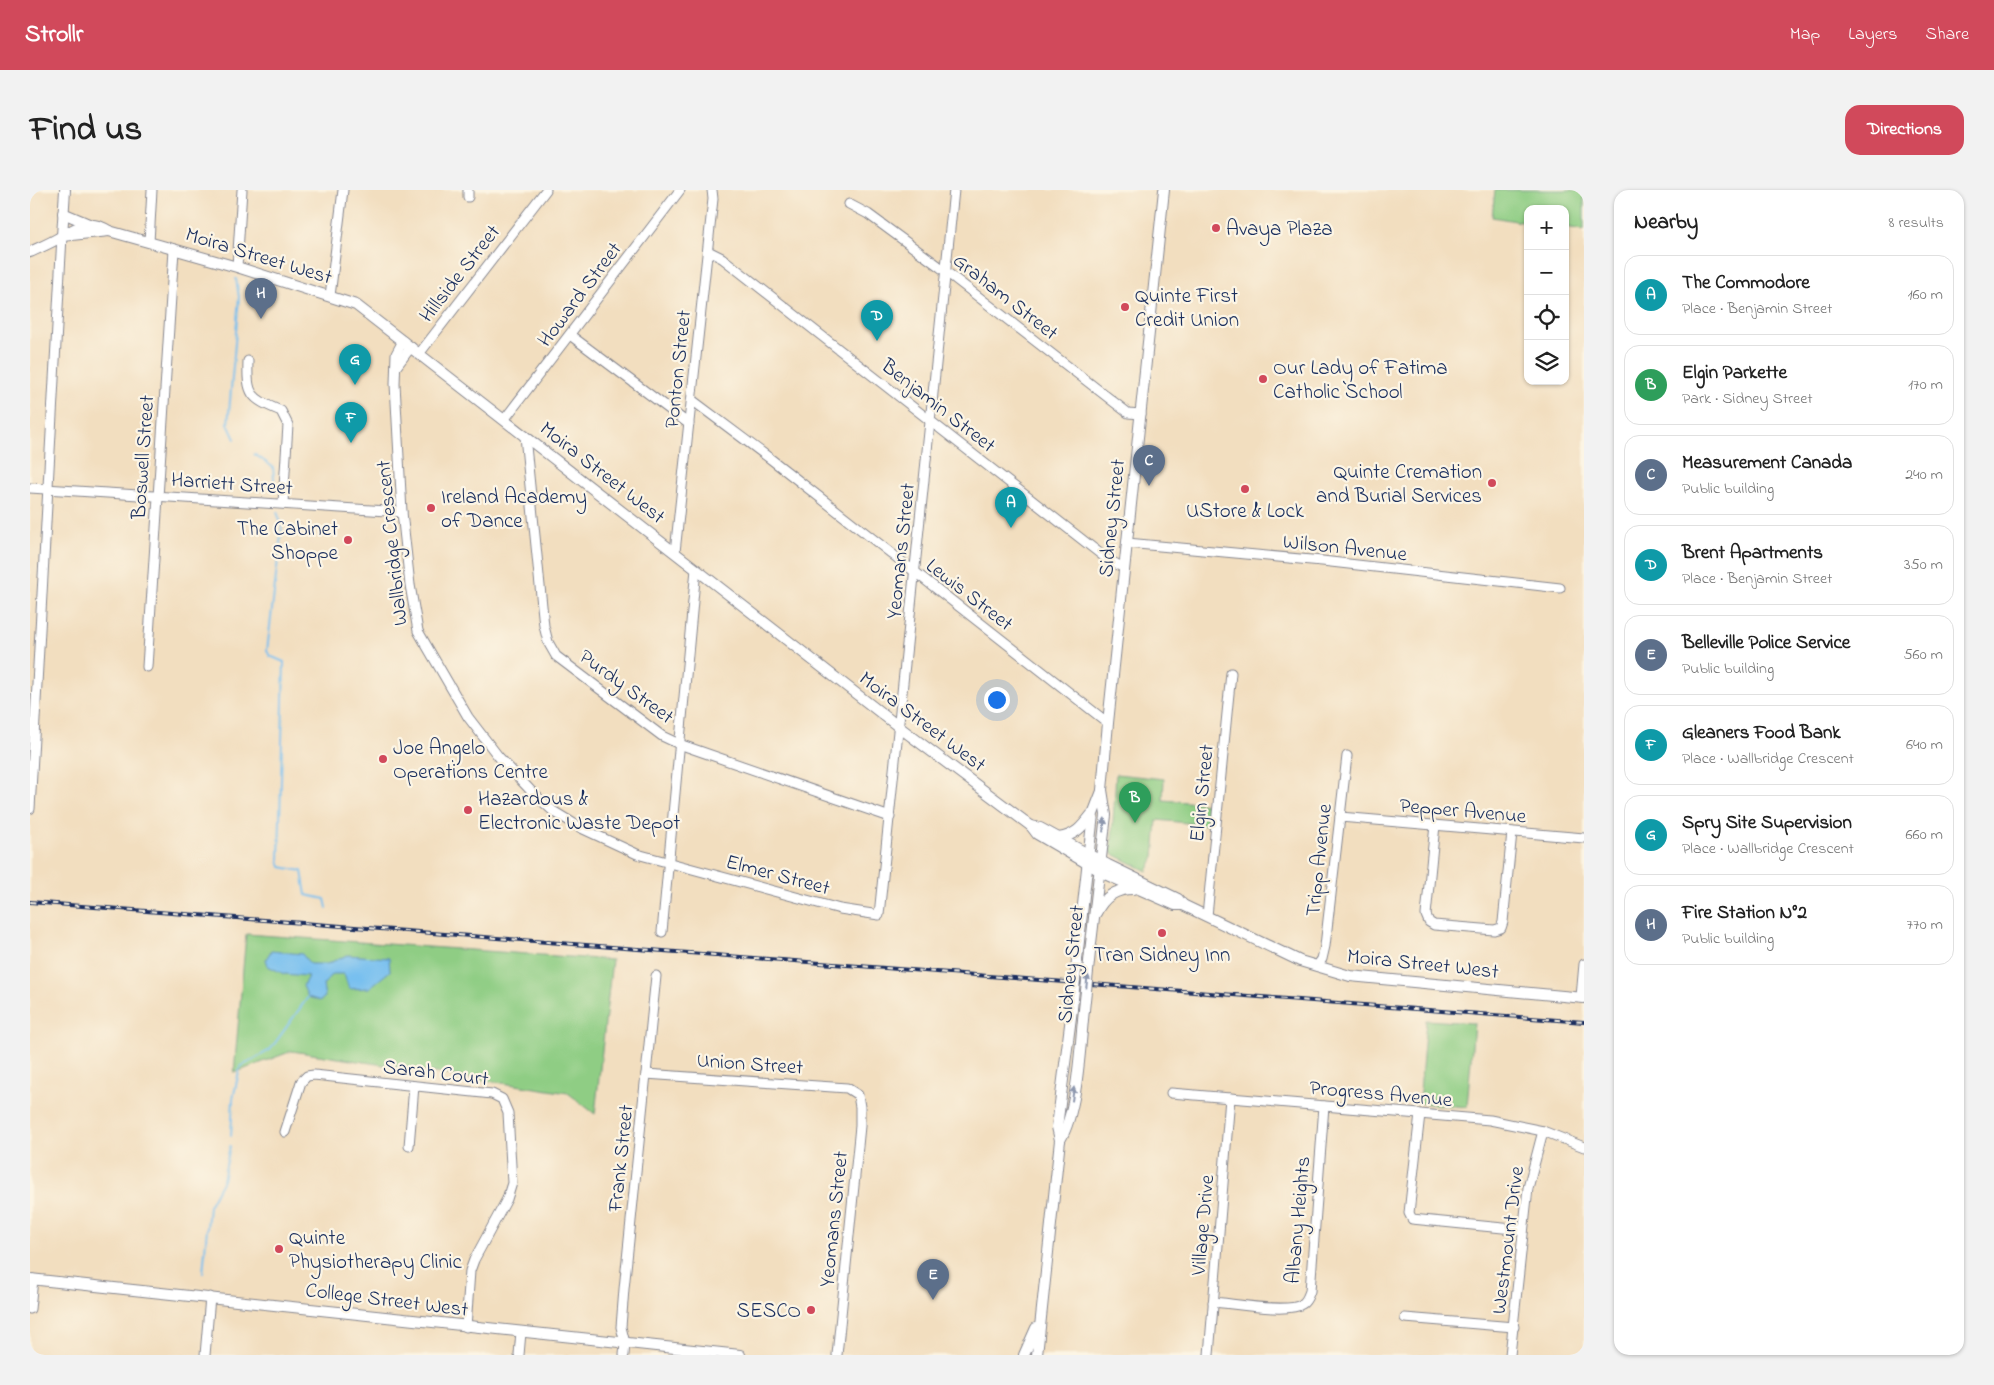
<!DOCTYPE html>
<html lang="en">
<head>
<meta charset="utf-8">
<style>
  :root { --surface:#fff; --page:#f2f2f2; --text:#222; --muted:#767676; --line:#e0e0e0; --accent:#d1495b }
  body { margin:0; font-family:"Indie Flower",sans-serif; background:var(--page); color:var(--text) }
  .controls { position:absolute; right:15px; top:15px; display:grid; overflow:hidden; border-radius:10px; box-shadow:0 1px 4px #0004 }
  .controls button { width:45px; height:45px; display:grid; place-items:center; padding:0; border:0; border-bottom:1px solid var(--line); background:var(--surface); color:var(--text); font:25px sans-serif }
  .you { position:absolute; left:966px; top:509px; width:18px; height:18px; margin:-12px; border:4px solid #fff; border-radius:50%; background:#1a73e8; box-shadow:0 0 0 8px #1a73e833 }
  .badge { display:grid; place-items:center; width:32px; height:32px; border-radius:50%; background:var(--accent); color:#fff; font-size:16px; font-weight:700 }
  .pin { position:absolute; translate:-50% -41px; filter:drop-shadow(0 1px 2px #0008) }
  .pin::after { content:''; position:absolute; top:26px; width:18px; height:15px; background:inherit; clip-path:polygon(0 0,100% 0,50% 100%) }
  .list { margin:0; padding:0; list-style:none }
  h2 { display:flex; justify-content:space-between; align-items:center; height:65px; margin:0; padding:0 20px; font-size:21px }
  h2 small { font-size:16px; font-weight:400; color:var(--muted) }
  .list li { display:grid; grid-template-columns:32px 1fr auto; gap:15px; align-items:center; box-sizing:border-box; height:80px; margin:0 10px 10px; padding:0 10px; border:1px solid var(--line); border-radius:15px }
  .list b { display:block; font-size:19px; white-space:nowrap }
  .list p { margin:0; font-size:16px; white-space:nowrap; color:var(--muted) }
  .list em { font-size:16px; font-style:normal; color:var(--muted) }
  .icon { flex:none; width:28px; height:28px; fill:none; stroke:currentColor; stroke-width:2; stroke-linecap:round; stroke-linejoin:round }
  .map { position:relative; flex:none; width:1554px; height:1165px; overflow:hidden; border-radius:15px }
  header { display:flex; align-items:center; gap:30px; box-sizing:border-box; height:70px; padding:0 25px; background:var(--accent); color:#fff }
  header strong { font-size:24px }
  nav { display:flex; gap:28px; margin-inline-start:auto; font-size:18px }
  .intro { display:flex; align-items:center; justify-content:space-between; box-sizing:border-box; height:120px; padding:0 30px }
  h1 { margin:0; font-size:35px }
  .button { padding:12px 22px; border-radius:15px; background:var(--accent); color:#fff; font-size:18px; font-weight:700 }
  main { display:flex; gap:30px; padding:0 30px }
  aside { flex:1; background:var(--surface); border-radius:15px; box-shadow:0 1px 4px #0004 }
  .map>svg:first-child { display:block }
  .green { fill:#8fcd84; stroke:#557e71 }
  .water { fill:#77bfef; stroke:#4977a6 }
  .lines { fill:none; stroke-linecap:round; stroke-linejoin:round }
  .stream { stroke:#77bfef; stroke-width:2 }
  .minor-casing { stroke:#86868e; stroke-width:11 }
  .major-casing { stroke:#86868e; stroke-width:12 }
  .minor { stroke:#fff; stroke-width:9 }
  .major { stroke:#fff; stroke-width:10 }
  .rail-casing { stroke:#1b2f5e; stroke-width:4 }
  .rail { stroke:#fcf5e5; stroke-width:2; stroke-dasharray:5.5; stroke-linecap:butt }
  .major-bridge-casing { stroke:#86868e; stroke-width:12; stroke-linecap:butt }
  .major-bridge { stroke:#fff; stroke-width:10 }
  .oneway { fill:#8d97ae }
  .poi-dot { fill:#d1495b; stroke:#fcf5e5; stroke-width:2 }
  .labels { text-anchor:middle; stroke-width:4.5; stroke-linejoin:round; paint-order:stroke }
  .poi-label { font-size:21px; fill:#1b2f5e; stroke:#fcf5e5; text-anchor:start }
  .street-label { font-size:21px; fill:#1b2f5e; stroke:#fcf5e5 }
</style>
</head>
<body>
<header>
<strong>Strollr</strong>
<nav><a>Map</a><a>Layers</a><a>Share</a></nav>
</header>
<div class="intro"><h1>Find us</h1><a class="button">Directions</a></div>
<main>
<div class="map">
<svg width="1554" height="1165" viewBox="0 0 1554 1165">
  <rect width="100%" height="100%" fill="#fcf5e5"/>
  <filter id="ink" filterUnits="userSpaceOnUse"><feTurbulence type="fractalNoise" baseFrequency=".02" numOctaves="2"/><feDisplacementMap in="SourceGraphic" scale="10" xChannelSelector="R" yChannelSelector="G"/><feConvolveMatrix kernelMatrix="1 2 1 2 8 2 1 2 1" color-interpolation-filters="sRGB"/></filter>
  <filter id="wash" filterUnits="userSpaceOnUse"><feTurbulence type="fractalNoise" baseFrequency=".0096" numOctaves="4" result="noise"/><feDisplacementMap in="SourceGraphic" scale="20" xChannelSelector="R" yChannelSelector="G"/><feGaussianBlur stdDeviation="1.12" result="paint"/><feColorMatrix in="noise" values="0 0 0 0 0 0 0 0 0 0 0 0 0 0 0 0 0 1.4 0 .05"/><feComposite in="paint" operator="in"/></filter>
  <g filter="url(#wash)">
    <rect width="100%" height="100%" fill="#f2debf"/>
    <g class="green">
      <path d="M1465,0h89v40l-19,-3v-18h-37v14l-36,-6z"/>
      <path d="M1086,584l48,5 -1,21 47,4 -2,21 -51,-5 -3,37 -7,14 -36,-18z"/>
      <path d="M216,744l366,26 -17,154 -27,-21 -276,-42 -58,22z"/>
      <path d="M1396,830l48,3 -7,84 -48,-4z"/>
    </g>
    <path class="water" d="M241,761l31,3 8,10h17l20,-9 42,3 1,13 -21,17 -20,1 -5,-15h-11l-10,11 2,12 -5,4 -12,-4 -5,-11 5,-10 -24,-2 -16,-8 -2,-7z"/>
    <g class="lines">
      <g class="stream">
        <path d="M205,249l-7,-15 11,-127 -3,-18"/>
        <path d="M224,264l19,13 2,23"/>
        <path d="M247,322l5,14 -15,125 3,5 14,6 -5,198 2,7 21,4 4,24 19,4 2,9"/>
        <path d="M201,946l2,-37 7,-32 30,-17 38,-53"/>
        <path d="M173,1083l6,-67 14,-26 7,-34"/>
      </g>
    </g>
  </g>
  <g filter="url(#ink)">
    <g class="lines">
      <g class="minor-casing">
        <g id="minor">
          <path d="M438,7v-7"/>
          <path d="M819,14l19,10 72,53 188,146 13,1"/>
          <path d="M119,52l3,-52"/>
          <path d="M678,61l14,7 385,301 17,9"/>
          <path d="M207,77l5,-77"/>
          <path d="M300,106l13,-106"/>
          <path d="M540,145l119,89"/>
          <path d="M373,151l-7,13 -1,30 7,128 8,73 8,46 50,86 30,39 35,37 20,18 28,17 56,26 203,55 39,6 75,-725"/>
          <path d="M389,164l127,-164"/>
          <path d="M218,171c-1,34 2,37 33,50l7,14 -5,78"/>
          <path d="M366,177l15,-20"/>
          <path d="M662,210l80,60 336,263"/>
          <path d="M474,230l176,-230"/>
          <path d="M495,246l19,190 4,16 8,14 106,80 17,8 211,73"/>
          <path d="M0,298l372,24"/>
          <path d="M1097,353l195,18 238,27"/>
          <path d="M645,362l38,-353 -1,-9"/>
          <path d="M117,477l27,-417"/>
          <path d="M0,619l32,-573"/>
          <path d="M1310,627l244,21"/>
          <path d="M1405,635l-9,90 3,7 5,3 60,5 7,-2 2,-6 9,-90"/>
          <path d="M1177,726l24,-243"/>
          <path d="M632,742l34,-363"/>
          <path d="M1287,776l5,-7 3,-13 22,-190"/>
          <path d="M1551,807l3,-33"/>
          <path d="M616,884l201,14 11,7 2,12v19l-23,229"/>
          <path d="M1141,903l319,27 53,11 41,16"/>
          <path d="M1390,924l-11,99 3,6 111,11"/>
          <path d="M255,942l16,-50 6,-6 7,-1 178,19 10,5 6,14 4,70 -5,16 -33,61 -4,11 -4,56"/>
          <path d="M379,956l5,-60"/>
          <path d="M1183,1112c18,1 76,12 89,2 5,-3 6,-8 8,-13l14,-185"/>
          <path d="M0,1119l3,-30"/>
          <path d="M1375,1128l109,9"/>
          <path d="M175,1165l5,-58"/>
          <path d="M489,1165l2,-23"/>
          <path d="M594,1165l1,-12 -4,-16 3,-38 32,-313"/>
          <path d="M1179,1165l21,-257"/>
          <path d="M1480,1165l18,-167 15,-57"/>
        </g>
      </g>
      <g class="major-casing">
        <g id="major">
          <path d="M33,23l26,11"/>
          <path d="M32,46l47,-5"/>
          <path d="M32,46l3,-46"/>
          <path d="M0,62c11,-5 23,-10 32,-16 16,-10 29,-17 47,-5l128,36 119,38 543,422 132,99 6,8 70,41 68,30h8l117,56 50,15 234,22"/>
          <path d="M1001,636l9,2 68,37 70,34 5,6"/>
          <path d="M1029,648c17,-3 23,-11 33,-24"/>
          <path d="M1066,723c8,-16 19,-24 37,-24"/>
          <path d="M1048,760l15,-136 9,-23"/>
          <path d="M1060,762l16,-137 -4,-25 6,-67 56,-533"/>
          <path d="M1030,950c18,-29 20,-95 24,-130"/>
          <path d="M0,1089l710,76"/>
          <path d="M994,1165l12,-27"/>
          <path d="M1007,1165l23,-215 -3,-13 15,-118"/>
        </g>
      </g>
      <use href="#minor" class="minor"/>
      <use href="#major" class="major"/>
      <g class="rail-casing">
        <path id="rail" d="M0,712l1554,120"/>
      </g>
      <use href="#rail" class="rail"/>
      <g class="major-bridge-casing">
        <g id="major-bridge">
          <path d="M1042,819l6,-59"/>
          <path d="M1054,820l6,-58"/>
        </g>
      </g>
      <use href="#major-bridge" class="major-bridge"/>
    </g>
    <defs><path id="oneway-solid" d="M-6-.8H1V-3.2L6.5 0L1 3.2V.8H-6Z" transform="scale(1.25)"/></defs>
    <g class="oneway">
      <use href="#oneway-solid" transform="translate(1074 635) rotate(-83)"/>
      <use href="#oneway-solid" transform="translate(1057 791) rotate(-84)"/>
      <use href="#oneway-solid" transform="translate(1043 904) rotate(-82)"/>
    </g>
  </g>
  <g class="poi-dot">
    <circle cx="1186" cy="38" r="5"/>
    <circle cx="1095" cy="117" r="5"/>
    <circle cx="1233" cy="189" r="5"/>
    <circle cx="1462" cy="293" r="5"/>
    <circle cx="1215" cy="299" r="5"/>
    <circle cx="401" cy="318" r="5"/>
    <circle cx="318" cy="350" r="5"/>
    <circle cx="353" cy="569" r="5"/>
    <circle cx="438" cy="620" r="5"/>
    <circle cx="1132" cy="743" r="5"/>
    <circle cx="249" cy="1059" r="5"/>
    <circle cx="781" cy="1120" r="5"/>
  </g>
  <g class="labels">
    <g class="poi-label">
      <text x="1196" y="45">Avaya Plaza</text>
      <text x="1105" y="112">Quinte First<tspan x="1105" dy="24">Credit Union</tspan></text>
      <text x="1243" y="184">Our Lady of Fatima<tspan x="1243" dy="24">Catholic School</tspan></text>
      <text x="1452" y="288" text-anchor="end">Quinte Cremation<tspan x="1452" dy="24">and Burial Services</tspan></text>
      <text x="411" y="313">Ireland Academy<tspan x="411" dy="24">of Dance</tspan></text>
      <text x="1215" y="327" text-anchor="middle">UStore &amp; Lock</text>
      <text x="308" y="345" text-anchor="end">The Cabinet<tspan x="308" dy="24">Shoppe</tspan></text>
      <text x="363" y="564">Joe Angelo<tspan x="363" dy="24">Operations Centre</tspan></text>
      <text x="448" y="615">Hazardous &amp;<tspan x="448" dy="24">Electronic Waste Depot</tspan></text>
      <text x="1132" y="771" text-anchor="middle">Tran Sidney Inn</text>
      <text x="259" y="1054">Quinte<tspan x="259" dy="24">Physiotherapy Clinic</tspan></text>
      <text x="771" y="1127" text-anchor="end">SESCO</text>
    </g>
    <g class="street-label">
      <text transform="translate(229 65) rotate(17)" y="7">Moira Street West</text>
      <text transform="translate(429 83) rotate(-52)" y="7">Hillside Street</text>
      <text transform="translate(549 104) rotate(-53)" y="7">Howard Street</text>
      <text transform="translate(976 106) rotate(38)" y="7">Graham Street</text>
      <text transform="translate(647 179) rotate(-84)" y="7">Ponton Street</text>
      <text transform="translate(909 215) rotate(38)" y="7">Benjamin Street</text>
      <text transform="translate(112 267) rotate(-86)" y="7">Boswell Street</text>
      <text transform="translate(573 282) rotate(38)" y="7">Moira Street West</text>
      <text transform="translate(202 293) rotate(4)" y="7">Harriett Street</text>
      <text transform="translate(1081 328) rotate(-84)" y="7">Sidney Street</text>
      <text transform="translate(361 353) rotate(-96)" y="7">Wallbridge Crescent</text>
      <text transform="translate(1315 357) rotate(6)" y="7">Wilson Avenue</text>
      <text transform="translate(870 361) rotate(-84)" y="7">Yeomans Street</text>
      <text transform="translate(940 404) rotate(38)" y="7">Lewis Street</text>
      <text transform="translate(597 496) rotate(36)" y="7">Purdy Street</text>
      <text transform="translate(893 531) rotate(37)" y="7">Moira Street West</text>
      <text transform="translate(1171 603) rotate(-84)" y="7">Elgin Street</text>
      <text transform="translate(1433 620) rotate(5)" y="7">Pepper Avenue</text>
      <text transform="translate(1288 670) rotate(-84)" y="7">Tripp Avenue</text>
      <text transform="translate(748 684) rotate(15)" y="7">Elmer Street</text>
      <text transform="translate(1393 773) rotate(6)" y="7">Moira Street West</text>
      <text transform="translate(1040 774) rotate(-84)" y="7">Sidney Street</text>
      <text transform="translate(720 873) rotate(4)" y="7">Union Street</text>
      <text transform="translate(406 882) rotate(7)" y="7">Sarah Court</text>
      <text transform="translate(1351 903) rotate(5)" y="7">Progress Avenue</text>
      <text transform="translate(590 968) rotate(-84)" y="7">Frank Street</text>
      <text transform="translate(803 1029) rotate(-84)" y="7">Yeomans Street</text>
      <text transform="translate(1267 1030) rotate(-85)" y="7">Albany Heights</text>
      <text transform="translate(1172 1035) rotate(-85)" y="7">Village Drive</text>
      <text transform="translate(1477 1050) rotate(-83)" y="7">Westmount Drive</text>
      <text transform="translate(357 1109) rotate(7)" y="7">College Street West</text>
    </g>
  </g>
</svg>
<div class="controls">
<button>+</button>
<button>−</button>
<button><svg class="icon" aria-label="locate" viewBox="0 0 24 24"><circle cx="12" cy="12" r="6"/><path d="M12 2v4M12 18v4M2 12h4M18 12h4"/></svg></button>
<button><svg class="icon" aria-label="layers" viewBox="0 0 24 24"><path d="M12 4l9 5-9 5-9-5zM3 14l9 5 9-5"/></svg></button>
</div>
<div class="you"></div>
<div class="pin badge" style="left:981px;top:338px;background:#0f9aa8">A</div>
<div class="pin badge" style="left:1105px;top:633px;background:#2e9e5b">B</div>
<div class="pin badge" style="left:1119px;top:296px;background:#5c6f8a">C</div>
<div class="pin badge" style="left:847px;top:151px;background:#0f9aa8">D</div>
<div class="pin badge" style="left:903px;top:1110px;background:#5c6f8a">E</div>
<div class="pin badge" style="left:321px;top:253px;background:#0f9aa8">F</div>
<div class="pin badge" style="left:325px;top:195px;background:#0f9aa8">G</div>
<div class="pin badge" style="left:231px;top:129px;background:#5c6f8a">H</div>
</div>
<aside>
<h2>Nearby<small>8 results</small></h2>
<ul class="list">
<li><span class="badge" style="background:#0f9aa8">A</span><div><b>The Commodore</b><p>Place · Benjamin Street</p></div><em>160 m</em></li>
<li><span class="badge" style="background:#2e9e5b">B</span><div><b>Elgin Parkette</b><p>Park · Sidney Street</p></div><em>170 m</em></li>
<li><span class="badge" style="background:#5c6f8a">C</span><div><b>Measurement Canada</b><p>Public building</p></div><em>240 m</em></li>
<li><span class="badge" style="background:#0f9aa8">D</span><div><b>Brent Apartments</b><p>Place · Benjamin Street</p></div><em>350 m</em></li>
<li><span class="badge" style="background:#5c6f8a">E</span><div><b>Belleville Police Service</b><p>Public building</p></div><em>560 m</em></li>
<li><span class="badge" style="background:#0f9aa8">F</span><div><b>Gleaners Food Bank</b><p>Place · Wallbridge Crescent</p></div><em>640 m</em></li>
<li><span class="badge" style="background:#0f9aa8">G</span><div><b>Spry Site Supervision</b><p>Place · Wallbridge Crescent</p></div><em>660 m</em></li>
<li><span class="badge" style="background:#5c6f8a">H</span><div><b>Fire Station N°2</b><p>Public building</p></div><em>770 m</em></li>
</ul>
</aside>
</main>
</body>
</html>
